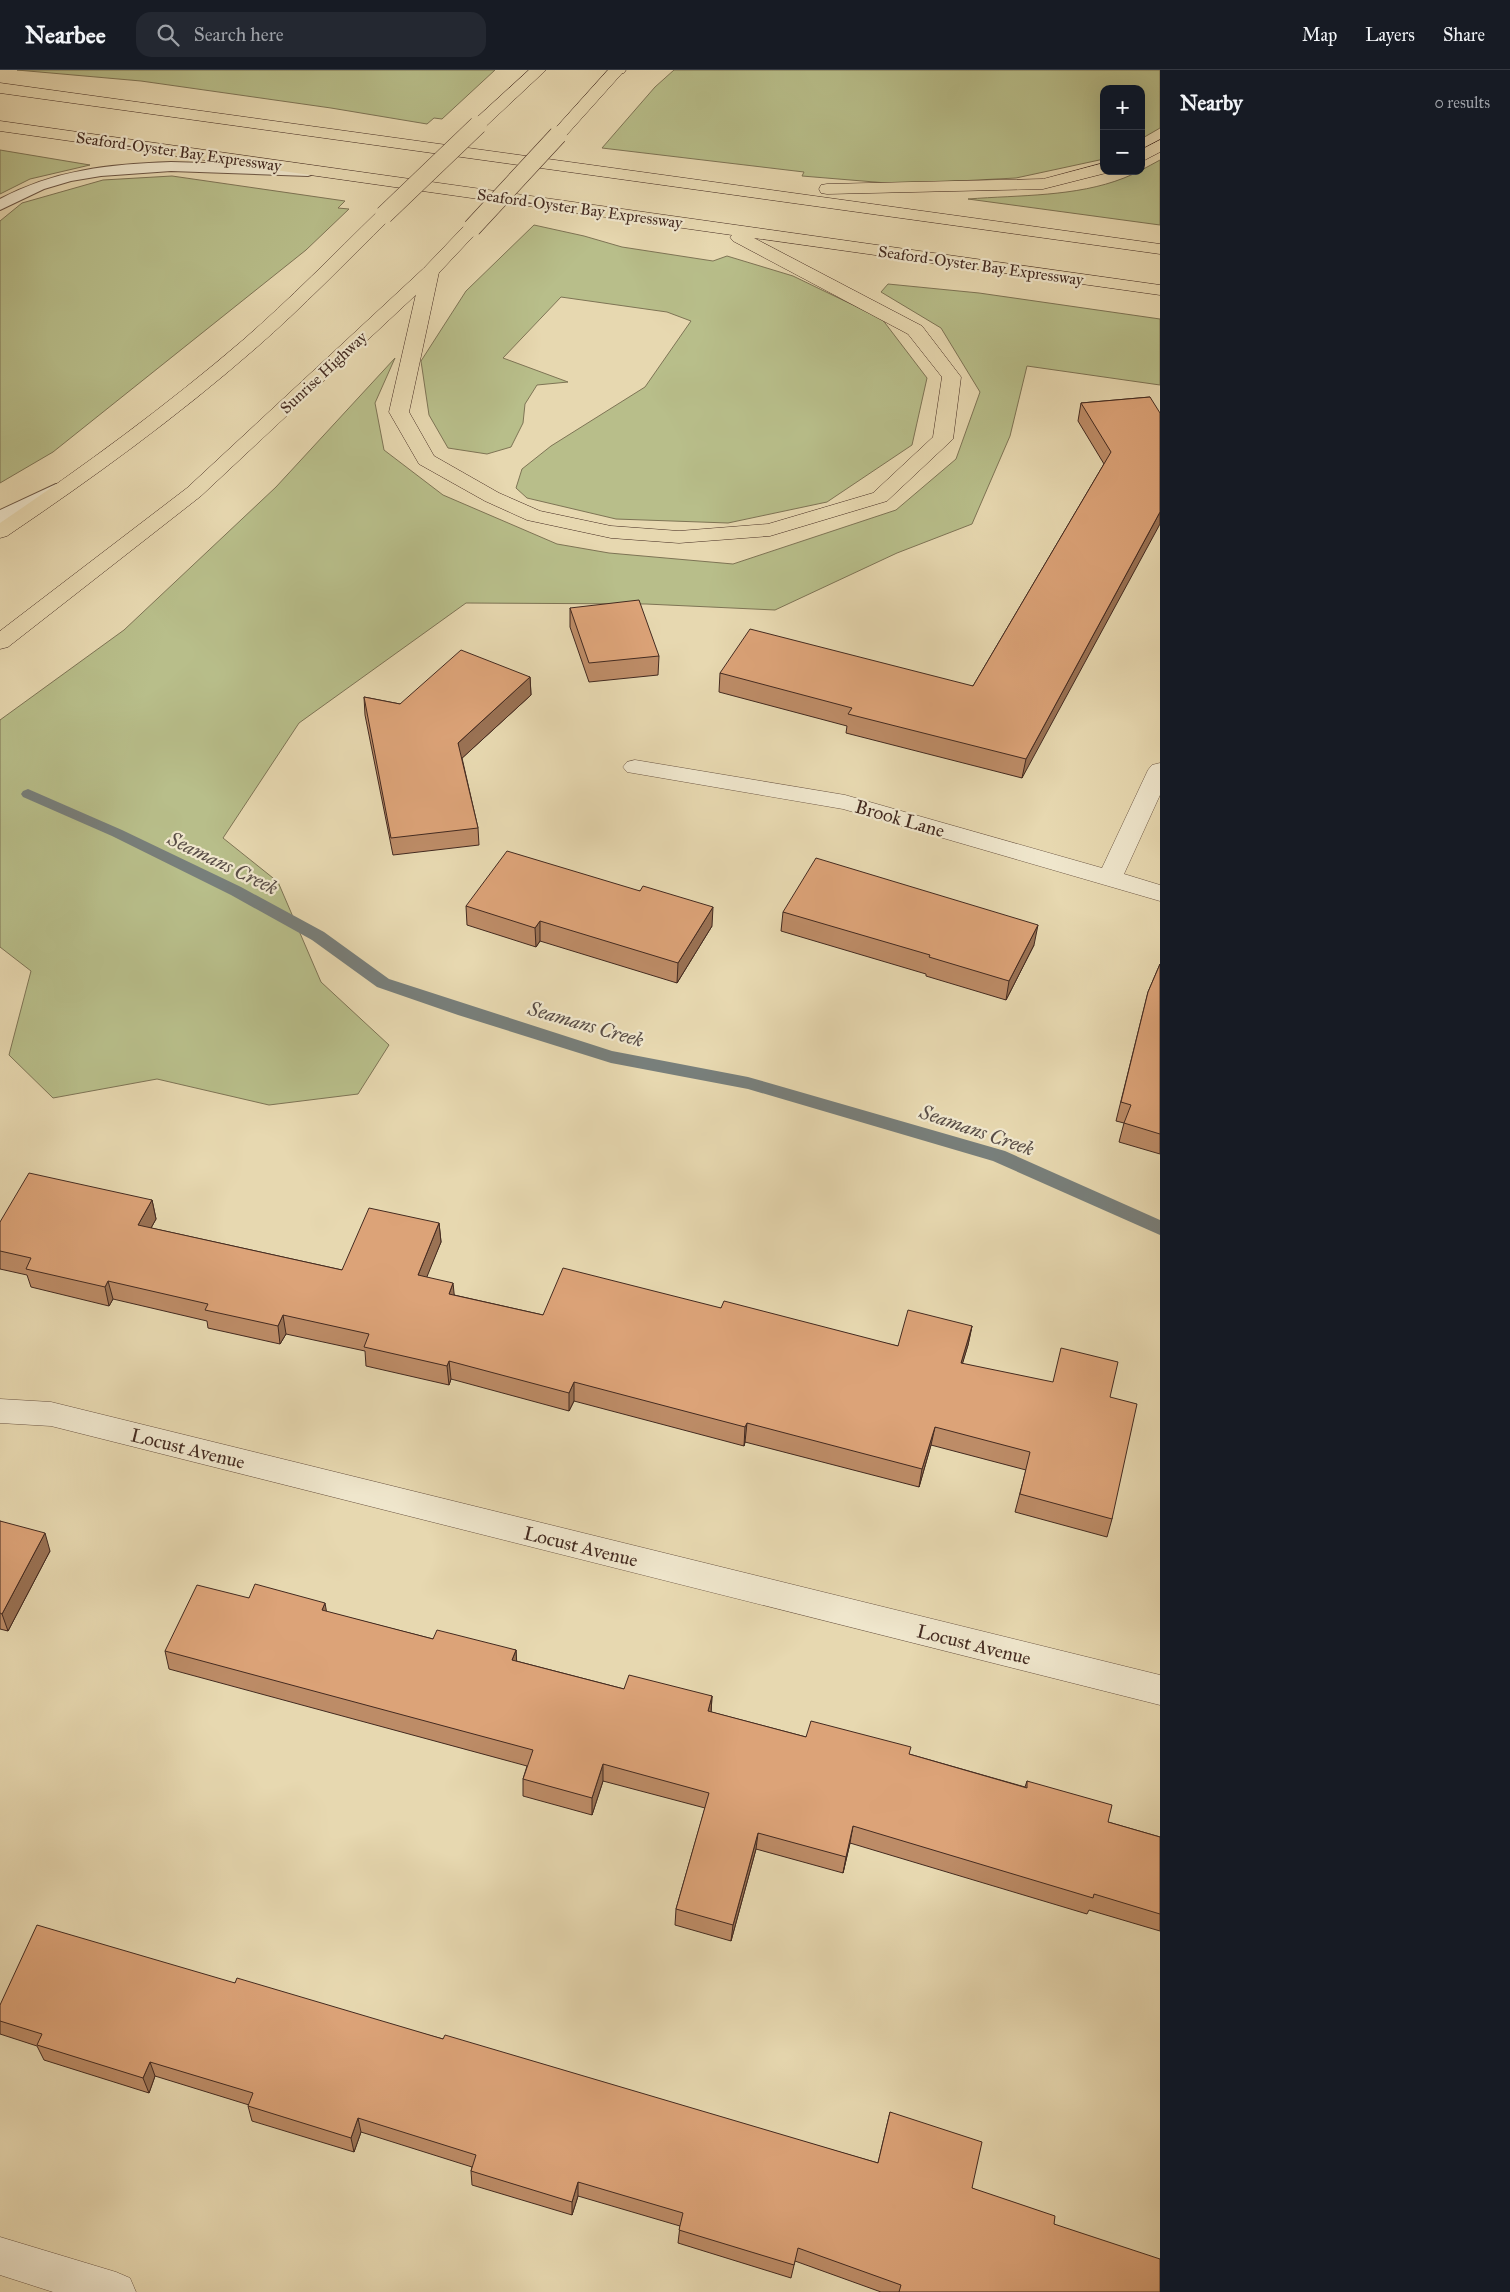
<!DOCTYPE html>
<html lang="en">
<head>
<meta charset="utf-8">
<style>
  :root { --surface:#171b24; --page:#242831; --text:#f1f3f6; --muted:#9ea1a6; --line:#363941 }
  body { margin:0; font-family:"IM FELL Great Primer",serif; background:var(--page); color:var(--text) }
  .controls { position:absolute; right:15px; top:15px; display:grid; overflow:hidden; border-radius:10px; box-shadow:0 5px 20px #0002 }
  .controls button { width:45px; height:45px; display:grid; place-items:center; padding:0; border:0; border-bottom:1px solid var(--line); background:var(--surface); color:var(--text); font:25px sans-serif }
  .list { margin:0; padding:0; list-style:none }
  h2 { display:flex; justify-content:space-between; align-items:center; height:65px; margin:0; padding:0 20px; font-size:21px }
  h2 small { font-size:16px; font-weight:400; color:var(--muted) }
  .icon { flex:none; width:28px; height:28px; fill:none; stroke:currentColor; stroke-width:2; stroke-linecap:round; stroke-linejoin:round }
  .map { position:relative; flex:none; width:1160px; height:2222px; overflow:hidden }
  header { display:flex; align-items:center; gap:30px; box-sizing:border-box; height:70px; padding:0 25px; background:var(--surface); border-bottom:1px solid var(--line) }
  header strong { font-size:24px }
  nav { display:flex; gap:28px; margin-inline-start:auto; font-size:18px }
  .search { width:350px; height:45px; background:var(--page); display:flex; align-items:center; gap:12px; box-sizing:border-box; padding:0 18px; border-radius:15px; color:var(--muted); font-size:19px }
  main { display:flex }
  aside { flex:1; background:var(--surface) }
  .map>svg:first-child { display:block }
  .green { fill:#b8be8a; stroke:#7e7455 }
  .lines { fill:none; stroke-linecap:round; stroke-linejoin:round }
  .stream { fill:#787f7b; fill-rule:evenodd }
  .service-casing { stroke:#6c5644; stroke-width:2 }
  .minor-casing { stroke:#6c5644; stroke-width:1 }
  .trunk-casing { stroke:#432a20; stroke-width:1 }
  .motorway-casing { stroke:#432a20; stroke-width:1 }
  .service { fill:#efe6cc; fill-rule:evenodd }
  .minor { fill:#efe6cc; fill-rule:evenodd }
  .trunk { fill:#e7d8b0; fill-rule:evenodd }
  .motorway { fill:#e7d8b0; fill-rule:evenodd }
  .trunk-bridge-casing { stroke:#432a20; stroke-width:19; stroke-linecap:butt }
  .trunk-bridge { stroke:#e7d8b0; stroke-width:18 }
  .wall { fill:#bd8c67; stroke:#432a20 }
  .shaded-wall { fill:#9a7254; stroke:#432a20 }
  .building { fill:#dca378; stroke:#432a20 }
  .labels { text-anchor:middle; stroke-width:4.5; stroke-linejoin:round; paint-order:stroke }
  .far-street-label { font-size:16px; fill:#432a20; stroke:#efe6cc }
  .street-label { font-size:19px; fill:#432a20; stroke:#efe6cc }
  .water-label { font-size:20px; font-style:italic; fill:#594d46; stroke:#efe6cc }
</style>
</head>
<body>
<header>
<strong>Nearbee</strong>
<div class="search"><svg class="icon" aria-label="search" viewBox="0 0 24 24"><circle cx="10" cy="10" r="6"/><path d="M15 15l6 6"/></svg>Search here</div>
<nav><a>Map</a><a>Layers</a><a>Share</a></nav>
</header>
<main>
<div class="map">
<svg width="1160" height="2222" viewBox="0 0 1160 2222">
  <rect width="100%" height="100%" fill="#e7d8b0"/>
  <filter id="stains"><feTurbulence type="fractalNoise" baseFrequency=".004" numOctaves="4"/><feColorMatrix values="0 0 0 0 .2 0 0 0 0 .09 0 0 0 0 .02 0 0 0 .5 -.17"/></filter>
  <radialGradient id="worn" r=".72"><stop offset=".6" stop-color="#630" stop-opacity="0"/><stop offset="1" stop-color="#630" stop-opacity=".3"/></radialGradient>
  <g class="green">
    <path d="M17,0h478l-53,49 -8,-1 -7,6 -96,-16 -190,-27z"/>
    <path d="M674,0h486v58l-19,11v-50h-37v70l-88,19 -117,6 -97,-8 2,-4 -202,-24 53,-61z"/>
    <path d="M0,80l90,15 -60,14 -30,15z"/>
    <path d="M1160,90v65l-192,-26c51,-4 108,-2 156,-21 13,-5 23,-11 36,-18z"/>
    <path d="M172,106l173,25 -7,7 11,1 -43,41 -253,202 -53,31v-262l22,-18 81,-23z"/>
    <path d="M534,155l50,11 38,11 91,14 14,-5 66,20 89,43 45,59 -15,67 -85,57 -99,21 -112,-4 -89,-21 -11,-10 6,-19 29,-23 94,-59 46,-66 -24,-9 -106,-15 -58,61 65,24 -31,3 -12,19 -2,19 -12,24 -24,7 -39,-6 -19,-33 -8,-54 45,-70z"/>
    <path d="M888,214l91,9 181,26v66l-133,-19 -17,70 -38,88 -75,29 -122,57 -129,-6 -180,-1 -167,120 -76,115 55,44 43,100 68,63 -31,49 -89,11 -112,-26 -104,19 -44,-43 22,-84 -31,-24v-227l124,-90 152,-143 119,-129 -20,45 9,47 59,45 114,49 52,9 124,11 163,-54 60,-51 24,-67 -39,-64 -60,-36z"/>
  </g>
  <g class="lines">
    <path class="stream" d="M28,719l94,41 119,57 83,45 65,47 223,72 136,26 257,74 155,69v15l-167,-74 -245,-72 -137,-26 -153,-48 -81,-28 -65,-47 -81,-45 -119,-59 -89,-39 -2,-3 2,-3z"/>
    <g class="service-casing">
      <g id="service">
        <path d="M171,92l137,4 6,2 2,3 -2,3 -6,2 -137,-5 -70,5 -30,5 -27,8 -44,21v-11c54,-29 110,-35 171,-37z"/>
        <path d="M56,414l7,2 3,4 -3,4 -63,30v-14z"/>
      </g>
    </g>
    <g class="minor-casing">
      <g id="minor">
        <path d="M635,690l210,35 257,73 46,-98 4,-5 8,-2v32l-36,79 36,11v16l-317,-92 -216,-37 -4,-5 4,-5z"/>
        <path d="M0,1329l51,3 1109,273v30l-1109,-279 -51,-3z"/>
        <path d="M0,2167l116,35 14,6 6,14h-83l-53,-17z"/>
      </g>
    </g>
    <g class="trunk-casing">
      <g id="trunk">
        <path d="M529,0h17l-62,58h-12l-2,-3 2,-3z"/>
        <path d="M608,0h17l-61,68h-12l-2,-3 2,-3z"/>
        <path d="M384,140l6,1 3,4 -3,4c-44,43 -87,88 -134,129 -79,69 -163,130 -249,188l-7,2v-15c84,-57 166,-117 243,-183 47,-41 90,-85 135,-129z"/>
        <path d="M472,153l6,1 3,4 -45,48 -235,220 -193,151 -8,2v-18l187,-143 237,-220 42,-44z"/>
      </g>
    </g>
    <g class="motorway-casing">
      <g id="motorway">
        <path d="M609,0h17l-2,3h-13z"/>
        <path d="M0,13l1160,161v10l-1160,-161z"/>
        <path d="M0,51l1160,164v10l-406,-57 168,88 39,51 -8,62 -66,62 -117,35 -91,7 -68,-5 -84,-18 -42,-19 -66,-37 -30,-52 32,-140 3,-4h12l3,4 -30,140 25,44 65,37 41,18 71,15 68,5 89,-7 105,-31 60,-56 9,-60 -34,-43 -175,-93 -3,-4 2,-2 -732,-104z"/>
        <path d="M1160,70v12l-19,10v-12z"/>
        <path d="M1104,93v8l6,1 -67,17 -216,5 -6,-1 -2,-4 2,-4 6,-1 216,-5z"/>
      </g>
    </g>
    <use href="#service" class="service"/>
    <use href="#minor" class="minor"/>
    <use href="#trunk" class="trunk"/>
    <use href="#motorway" class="motorway"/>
    <g class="trunk-bridge-casing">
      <g id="trunk-bridge">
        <path d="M384,145l94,-90"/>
        <path d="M472,158l86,-93"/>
      </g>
    </g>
    <use href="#trunk-bridge" class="trunk-bridge"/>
  </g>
  <g class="wall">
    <path d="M1150,327l-128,381 -176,-45 1,-7 -128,-34 1,-19 253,13 131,-222 -26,-43 3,-18z"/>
    <path d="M570,538l89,48 -1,19 -69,7 -19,-55z"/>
    <path d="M530,607l1,18 -69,63 16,70 1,17 -86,10 -28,-140 -1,-18 36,7z"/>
    <path d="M640,821l72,35 -35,57 -137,-42 -4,6 -69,-22 -1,-19z"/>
    <path d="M783,842l251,33 -28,55 -80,-24v-2l-145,-43z"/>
    <path d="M1160,894v190l-41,-12 5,-19 -8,-2 32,-129z"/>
    <path d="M152,1130l4,19 -5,9 191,42 97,-47 2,19 -15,35 28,18 89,20 178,-7 177,38 74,-20 -4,19 -6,19 148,33 2,122 -5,18 -92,-25 11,-42 -95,-25 -12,42 -174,-45 -1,4 -170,-45 -5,10 -118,-32 -2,6 -83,-19 -1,-15 -79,-17 -6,10 -72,-16 -1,-7 -94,-22 -4,7 -78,-19 -4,-12 -27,-6v-47z"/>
    <path d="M0,1451l50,30 -42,80 -8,-2z"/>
    <path d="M249,1528l78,14 106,27 83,11v11l108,28 88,7 -1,16 95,25 103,17 116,33 2,-6 81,41 52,15v94l-71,-21 -2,4 -237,-71 -7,30 -87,-24 -25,92 -56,-16 1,-16 29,-101 -102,-27 -11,34 -69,-19v-17l4,-13 -358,-97 -4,-18z"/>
    <path d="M235,1913l208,56 435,124 12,-51 82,76 82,36 106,68h-279l-86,-31 -4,17 -113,-35 2,-17 -102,-30 -6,19 -100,-30 -1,-14 1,-4 -111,-35 -7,20 -102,-31 -4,-15 1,-1 -94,-29 -6,17 -105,-33 -7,-14 -37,-12v-29z"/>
  </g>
  <g class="shaded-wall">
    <path d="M1160,442v12l-138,254 4,-19z"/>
    <path d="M530,607l1,18 -72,66 -1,-18z"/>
    <path d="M713,837l-1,19 -35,57 1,-20z"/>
    <path d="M540,851v20l-4,6 -1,-19z"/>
    <path d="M1038,855l-4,20 -28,55 3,-19z"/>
    <path d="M152,1130l4,19 -14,25 -4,-19z"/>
    <path d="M439,1153l2,19 -21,52 -2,-19z"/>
    <path d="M108,1211l5,18 -4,7 -4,-19z"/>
    <path d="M453,1213l2,19 -6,-8z"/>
    <path d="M283,1245l3,19 -6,10 -2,-18z"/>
    <path d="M972,1256l-4,19 -11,37 4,-19z"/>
    <path d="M449,1291l2,18 -2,6 -2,-19z"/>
    <path d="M574,1312v19l-5,10v-18z"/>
    <path d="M747,1353l-2,19 -1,4 1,-19z"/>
    <path d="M935,1357l-4,18 -12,42 3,-18z"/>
    <path d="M45,1463l5,18 -42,80 -6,-17z"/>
    <path d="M325,1533l3,17 -6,-10z"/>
    <path d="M516,1580l1,17 -5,-7z"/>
    <path d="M712,1626l-1,17 -3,-2z"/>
    <path d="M603,1694v17l-11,34v-17z"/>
    <path d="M853,1756l-3,17 -7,30 3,-16z"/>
    <path d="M758,1763l-2,16 -25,92 2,-16z"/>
    <path d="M150,1992l5,14 -6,17 -6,-15z"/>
    <path d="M358,2048l3,14 -7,20 -3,-14z"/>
    <path d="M578,2112v14l-6,19v-13z"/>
  </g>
  <g class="building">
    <path d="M1150,327l10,16v99l-134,247 -178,-45 4,-6 -132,-35 30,-44 223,57 138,-234 -30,-49z"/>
    <path d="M639,530l20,56 -70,7 -19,-55z"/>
    <path d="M461,580l69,27 -72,66 20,85 -87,10 -27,-141 36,7z"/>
    <path d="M507,781l133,40 3,-5 70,21 -35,56 -138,-42 -5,7 -69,-22z"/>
    <path d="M816,788l222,67 -29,56 -80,-24 1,-2 -147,-43z"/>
    <path d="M1160,894v170l-36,-11 7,-18 -10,-3 27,-110z"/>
    <path d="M29,1103l123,27 -14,25 204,45 27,-62 70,15 -21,52 35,8 -4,11 94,21 20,-47 158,40 3,-7 174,45 10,-36 64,16 -11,37 92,19 8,-34 57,14 -8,35 27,7 -25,115 -92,-25 10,-42 -95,-25 -13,42 -175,-46 -2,4 -171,-45 -5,11 -120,-32 -2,5 -83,-19 5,-13 -86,-19 -5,11 -73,-16 3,-6 -100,-23 -3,6 -79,-18 5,-11 -31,-7v-29z"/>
    <path d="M0,1451l45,12 -43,81 -2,-1z"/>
    <path d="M255,1514l70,19 -3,7 111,29 4,-9 79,20 -4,10 112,29 5,-14 83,21 -4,15 98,26 5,-16 100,26 -2,7 118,34v-7l85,24 -4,17 52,15v77l-66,-20 -1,4 -240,-72 -7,31 -88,-24 -25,92 -57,-16 33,-116 -106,-29 -11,34 -69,-19 10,-29 -368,-99 32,-66 52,13z"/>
    <path d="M37,1855l198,58 2,-5 206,61 2,-4 433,128 12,-51 92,30 -10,46 83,28 -1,8 106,35v33h-261l2,-7 -103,-37 -4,17 -115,-35 4,-17 -105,-31 -6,20 -101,-31 5,-16 -118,-37 -7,20 -103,-32 5,-13 -103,-31 -7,16 -106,-33 5,-11 -42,-13v-16z"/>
  </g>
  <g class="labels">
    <g class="far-street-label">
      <text transform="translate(179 81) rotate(8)" y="6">Seaford-Oyster Bay Expressway</text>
      <text transform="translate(580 138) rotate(8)" y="6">Seaford-Oyster Bay Expressway</text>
      <text transform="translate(981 195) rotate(8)" y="6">Seaford-Oyster Bay Expressway</text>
      <text transform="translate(323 302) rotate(-43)" y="6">Sunrise Highway</text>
    </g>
    <g class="street-label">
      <text transform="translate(900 748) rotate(16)" y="7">Brook Lane</text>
      <text transform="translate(188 1378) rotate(14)" y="7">Locust Avenue</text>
      <text transform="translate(581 1476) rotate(14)" y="7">Locust Avenue</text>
      <text transform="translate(974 1574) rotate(14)" y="7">Locust Avenue</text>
    </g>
    <g class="water-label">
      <text transform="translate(223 793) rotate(26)" y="7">Seamans Creek</text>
      <text transform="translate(586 954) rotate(16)" y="7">Seamans Creek</text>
      <text transform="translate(977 1060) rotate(19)" y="7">Seamans Creek</text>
    </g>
  </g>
  <rect width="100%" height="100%" filter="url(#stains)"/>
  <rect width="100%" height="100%" fill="url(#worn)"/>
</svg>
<div class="controls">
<button>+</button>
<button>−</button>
</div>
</div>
<aside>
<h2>Nearby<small>0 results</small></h2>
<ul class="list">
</ul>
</aside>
</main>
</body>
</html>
